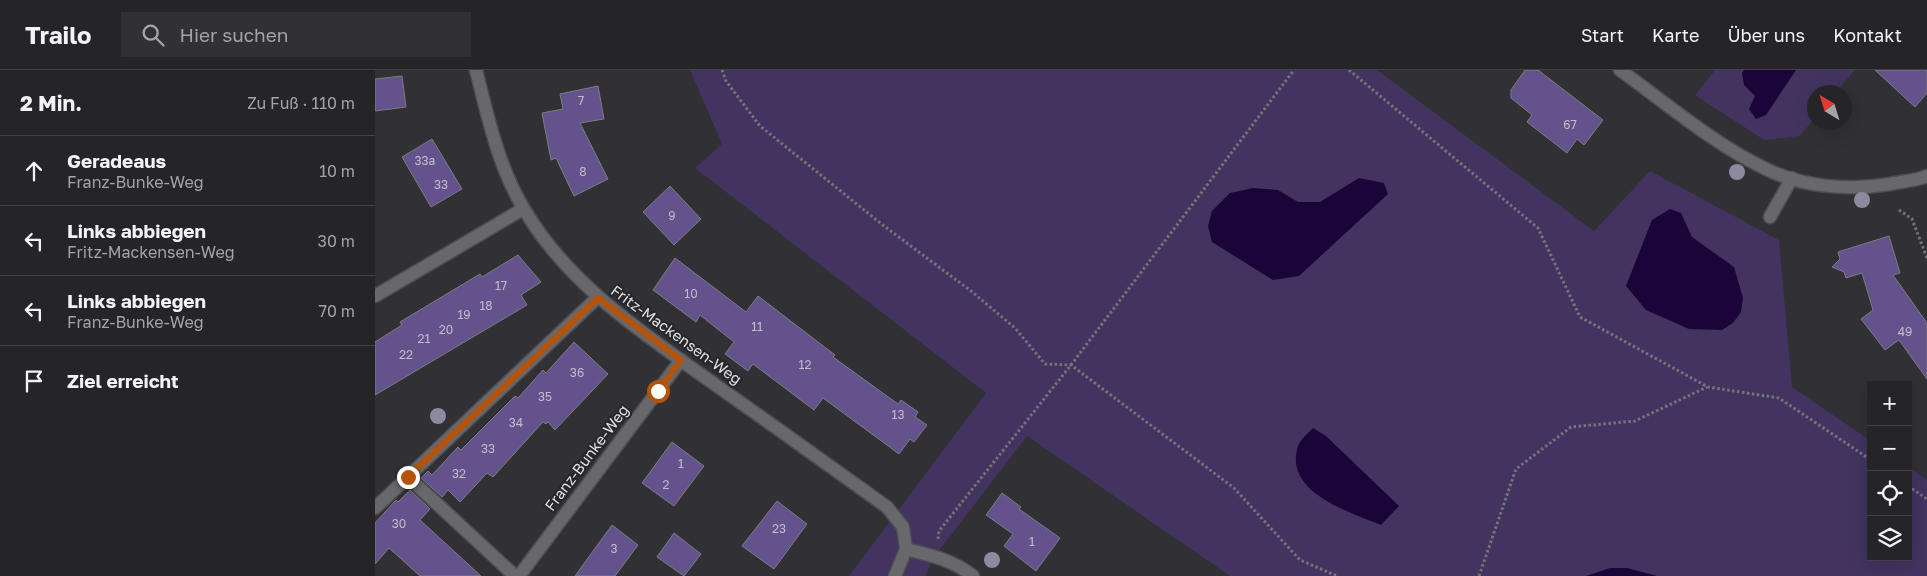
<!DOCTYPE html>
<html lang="de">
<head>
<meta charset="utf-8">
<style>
  :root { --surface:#252427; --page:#313033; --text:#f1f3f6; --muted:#a3a4a7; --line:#424144 }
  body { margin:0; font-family:"Golos Text",sans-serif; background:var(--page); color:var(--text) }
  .controls { position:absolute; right:15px; bottom:15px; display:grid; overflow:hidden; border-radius:0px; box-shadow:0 5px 20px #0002 }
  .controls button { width:45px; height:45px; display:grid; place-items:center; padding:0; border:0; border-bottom:1px solid var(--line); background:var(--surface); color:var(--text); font:25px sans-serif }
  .compass { position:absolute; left:1432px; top:15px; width:45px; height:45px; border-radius:50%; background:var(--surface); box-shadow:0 5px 20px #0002; rotate:322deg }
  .stop { position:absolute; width:15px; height:15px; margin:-11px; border:4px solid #b45309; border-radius:50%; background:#fff }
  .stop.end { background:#b45309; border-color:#fff; box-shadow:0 1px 5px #0008 }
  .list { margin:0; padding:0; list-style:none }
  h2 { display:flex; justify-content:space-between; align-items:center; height:65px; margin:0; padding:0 20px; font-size:21px }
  h2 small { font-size:16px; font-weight:400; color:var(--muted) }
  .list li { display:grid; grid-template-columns:32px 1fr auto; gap:15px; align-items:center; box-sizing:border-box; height:70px; padding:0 20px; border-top:1px solid var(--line) }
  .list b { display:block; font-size:19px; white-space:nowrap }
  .list p { margin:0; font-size:16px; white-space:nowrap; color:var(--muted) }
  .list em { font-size:16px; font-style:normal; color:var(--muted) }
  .icon { flex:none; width:28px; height:28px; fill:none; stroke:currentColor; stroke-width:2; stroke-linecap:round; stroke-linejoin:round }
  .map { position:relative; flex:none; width:1552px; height:506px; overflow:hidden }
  header { display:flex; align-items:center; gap:30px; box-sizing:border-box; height:70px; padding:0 25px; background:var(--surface); border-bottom:1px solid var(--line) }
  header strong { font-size:24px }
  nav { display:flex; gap:28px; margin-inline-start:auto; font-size:18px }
  .search { width:350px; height:45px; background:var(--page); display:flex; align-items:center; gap:12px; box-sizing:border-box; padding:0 18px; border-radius:0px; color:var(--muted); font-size:19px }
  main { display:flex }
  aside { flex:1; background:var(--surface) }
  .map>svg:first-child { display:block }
  .green { fill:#423360 }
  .water { fill:#1b0538 }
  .building { fill:#64528c; stroke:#7d7c81 }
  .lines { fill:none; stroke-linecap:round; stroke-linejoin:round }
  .lane-casing { stroke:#4d4c4f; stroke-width:15 }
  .street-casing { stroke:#4d4c4f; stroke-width:15 }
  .path { stroke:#757478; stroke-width:3; stroke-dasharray:2.5 2.5; stroke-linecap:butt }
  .lane { stroke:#68676b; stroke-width:12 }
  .street { stroke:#68676b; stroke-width:12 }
  .tree { fill:#8e899e }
  .route { stroke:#b45309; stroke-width:6 }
  .labels { text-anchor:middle; stroke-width:4; stroke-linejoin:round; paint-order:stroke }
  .number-label { font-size:12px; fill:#c1bccc }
  .street-label { font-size:15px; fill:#e0dfe2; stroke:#27262a }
</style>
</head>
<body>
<header>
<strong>Trailo</strong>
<div class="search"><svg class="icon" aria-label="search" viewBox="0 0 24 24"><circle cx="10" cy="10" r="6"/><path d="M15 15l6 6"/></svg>Hier suchen</div>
<nav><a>Start</a><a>Karte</a><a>Über uns</a><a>Kontakt</a></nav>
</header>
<main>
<aside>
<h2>2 Min.<small>Zu Fuß · 110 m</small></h2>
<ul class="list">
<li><svg class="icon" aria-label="ahead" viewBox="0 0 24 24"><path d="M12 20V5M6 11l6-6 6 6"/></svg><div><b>Geradeaus</b><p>Franz-Bunke-Weg</p></div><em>10 m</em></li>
<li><svg class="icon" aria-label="left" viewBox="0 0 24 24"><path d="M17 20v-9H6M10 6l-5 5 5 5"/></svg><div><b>Links abbiegen</b><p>Fritz-Mackensen-Weg</p></div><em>30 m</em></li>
<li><svg class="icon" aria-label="left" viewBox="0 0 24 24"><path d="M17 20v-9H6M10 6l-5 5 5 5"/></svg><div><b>Links abbiegen</b><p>Franz-Bunke-Weg</p></div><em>70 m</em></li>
<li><svg class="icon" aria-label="arrive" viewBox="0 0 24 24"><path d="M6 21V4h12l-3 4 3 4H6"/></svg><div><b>Ziel erreicht</b></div></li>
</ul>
</aside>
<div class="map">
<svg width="1552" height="506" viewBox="0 0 1552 506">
  <rect width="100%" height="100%" fill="#313034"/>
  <g class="green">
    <path d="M315,0h687l217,161 56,-60 129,69 13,147 79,54v116h37v-90l19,13v96h-697l-203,-140 -92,120 -10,20h-76l137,-183 -291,-225 27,-24z"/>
    <path d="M1340,0h140l-19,22h-21l-1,27 -14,17 -36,4 -69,-45z"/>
  </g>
  <g class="water">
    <path d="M1369,0h52l-30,45 -10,4 -7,-10 6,-13 -11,-11 -2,-12z"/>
    <path d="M984,108l25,5 4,11 -89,82 -26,4 -61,-38 -4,-16 4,-15 18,-18 23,-5 25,2 20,12h22z"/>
    <path d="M1295,139l11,4 11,24 42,30 9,31 -2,14 -8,11 -11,7 -33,-1 -43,-19 -20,-24 26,-66z"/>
    <path d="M938,358l13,8 73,70 -18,19c-31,-13 -98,-32 -83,-79 2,-6 10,-13 15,-18z"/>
    <path d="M1235,498h17l30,8h-71z"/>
  </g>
  <g class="building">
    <path d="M1150,0h13l65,50 -19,25 -7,-6 -10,14 -40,-31 5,-7 -21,-17v-8z"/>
    <path d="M1500,0h52v23l-12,14z"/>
    <path d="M27,6l4,31 -31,4v-32z"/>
    <path d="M223,16l6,33 -24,4 28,56 -34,17 -18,-38 -5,2 -9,-47 21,-4 -3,-15z"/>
    <path d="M57,69l30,50 -31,18 -29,-50z"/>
    <path d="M295,116l31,33 -27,26 -31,-33z"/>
    <path d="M1514,166l11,37 -7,2 34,48v56l-28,-39 -14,10 -24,-31 12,-9 -11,-37 -16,5 -2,-6 -12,-5 8,-8 -2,-7z"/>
    <path d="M143,185l23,27 -20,13 6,10 -152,90v-53l27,-17 -2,-3 80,-48 2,3z"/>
    <path d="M300,188l71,54 12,-16 77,59 -2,2 65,47 3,-4 17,12 -3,5 12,8 -13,17 -4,-3 -11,15 -76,-56 -9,12 -61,-46 -5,7 -23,-17 9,-12 -34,-27 -4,7 -43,-32z"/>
    <path d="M199,272l34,32 -53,56 -7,-8 -2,2 -3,-2 -50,55 -6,-4 -27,29 -12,-12 -6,7 -21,-19 7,-7 4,4 26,-28 3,3 54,-54 3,2 25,-28 3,3z"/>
    <path d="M297,372l32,24 -30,40 -32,-23z"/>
    <path d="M35,420l20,19 -10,11 61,56h-61l-31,-28 -14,16v-41l21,-23 2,2z"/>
    <path d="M627,423l19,14 -2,2 41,29 -24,33 -32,-25 9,-12 -27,-19z"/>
    <path d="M402,431l30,23 -33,45 -32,-23z"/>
    <path d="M237,455l26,20 -23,31h-40z"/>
    <path d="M299,463l27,21 -17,22 -27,-19z"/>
  </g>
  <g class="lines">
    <g class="lane-casing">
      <path id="lane" d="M1395,147l22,-39"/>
    </g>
    <g class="street-casing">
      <g id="street">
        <path d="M101,0c12,47 22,96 48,139 45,77 122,126 193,177 57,40 113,80 170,121l16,20 3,22 -11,27"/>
        <path d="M1245,0c46,33 95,75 146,99 36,18 84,22 124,15 12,-3 26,-3 37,-8"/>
        <path d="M0,226l148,-87"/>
        <path d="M33,407l107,99"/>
        <path d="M0,438l223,-211"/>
        <path d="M531,479c24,6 47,11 67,27"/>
        <path d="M144,506l162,-216"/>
      </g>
    </g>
    <g class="path">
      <path d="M347,0l4,11 34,45 124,100 87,65 44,37 30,36 26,1 163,123 66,72 37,16"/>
      <path d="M974,0l189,158 42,89 128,70 71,11 92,62"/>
      <path d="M1524,140l13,9 15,39"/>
      <path d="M1533,416l19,13"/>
      <path d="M563,469l1,-8 132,-166 223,-295"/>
      <path d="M1104,506l37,-107 55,-42 64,-6 72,-34"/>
    </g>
    <use href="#lane" class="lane"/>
    <use href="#street" class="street"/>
  </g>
  <g class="tree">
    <circle cx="1362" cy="102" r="8"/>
    <circle cx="1487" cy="130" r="8"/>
    <circle cx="63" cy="346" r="8"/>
    <circle cx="617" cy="490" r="8"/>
  </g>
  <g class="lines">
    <path class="route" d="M33,407l190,-179 83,62 -23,31"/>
  </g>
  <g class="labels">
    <g class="number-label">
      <text x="206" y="35">7</text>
      <text x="1195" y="59">67</text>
      <text x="50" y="95">33a</text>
      <text x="208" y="106">8</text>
      <text x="66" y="119">33</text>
      <text x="297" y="150">9</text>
      <text x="126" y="220">17</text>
      <text x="316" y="228">10</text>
      <text x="111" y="240">18</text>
      <text x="89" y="249">19</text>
      <text x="382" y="261">11</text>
      <text x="71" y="264">20</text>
      <text x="1530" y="266">49</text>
      <text x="49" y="273">21</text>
      <text x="31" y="289">22</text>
      <text x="430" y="299">12</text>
      <text x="202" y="307">36</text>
      <text x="170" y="331">35</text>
      <text x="523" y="349">13</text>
      <text x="141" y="357">34</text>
      <text x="113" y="383">33</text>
      <text x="306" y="398">1</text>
      <text x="84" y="408">32</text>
      <text x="291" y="419">2</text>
      <text x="24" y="458">30</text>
      <text x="404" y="463">23</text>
      <text x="657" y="476">1</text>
      <text x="239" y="483">3</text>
    </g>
    <g class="street-label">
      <text transform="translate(301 265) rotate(36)" y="5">Fritz-Mackensen-Weg</text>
      <text transform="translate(212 388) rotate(-53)" y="5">Franz-Bunke-Weg</text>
    </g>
  </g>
</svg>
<div class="controls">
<button>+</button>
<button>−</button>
<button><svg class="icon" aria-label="locate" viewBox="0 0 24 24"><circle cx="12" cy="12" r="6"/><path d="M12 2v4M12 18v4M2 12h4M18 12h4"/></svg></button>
<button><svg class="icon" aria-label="layers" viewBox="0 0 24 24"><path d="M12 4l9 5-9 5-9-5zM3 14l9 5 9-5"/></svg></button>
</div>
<svg class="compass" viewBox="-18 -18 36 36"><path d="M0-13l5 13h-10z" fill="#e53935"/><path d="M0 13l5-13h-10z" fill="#a3a4a7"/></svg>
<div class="stop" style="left:283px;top:321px"></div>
<div class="stop end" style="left:33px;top:407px"></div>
</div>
</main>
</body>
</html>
